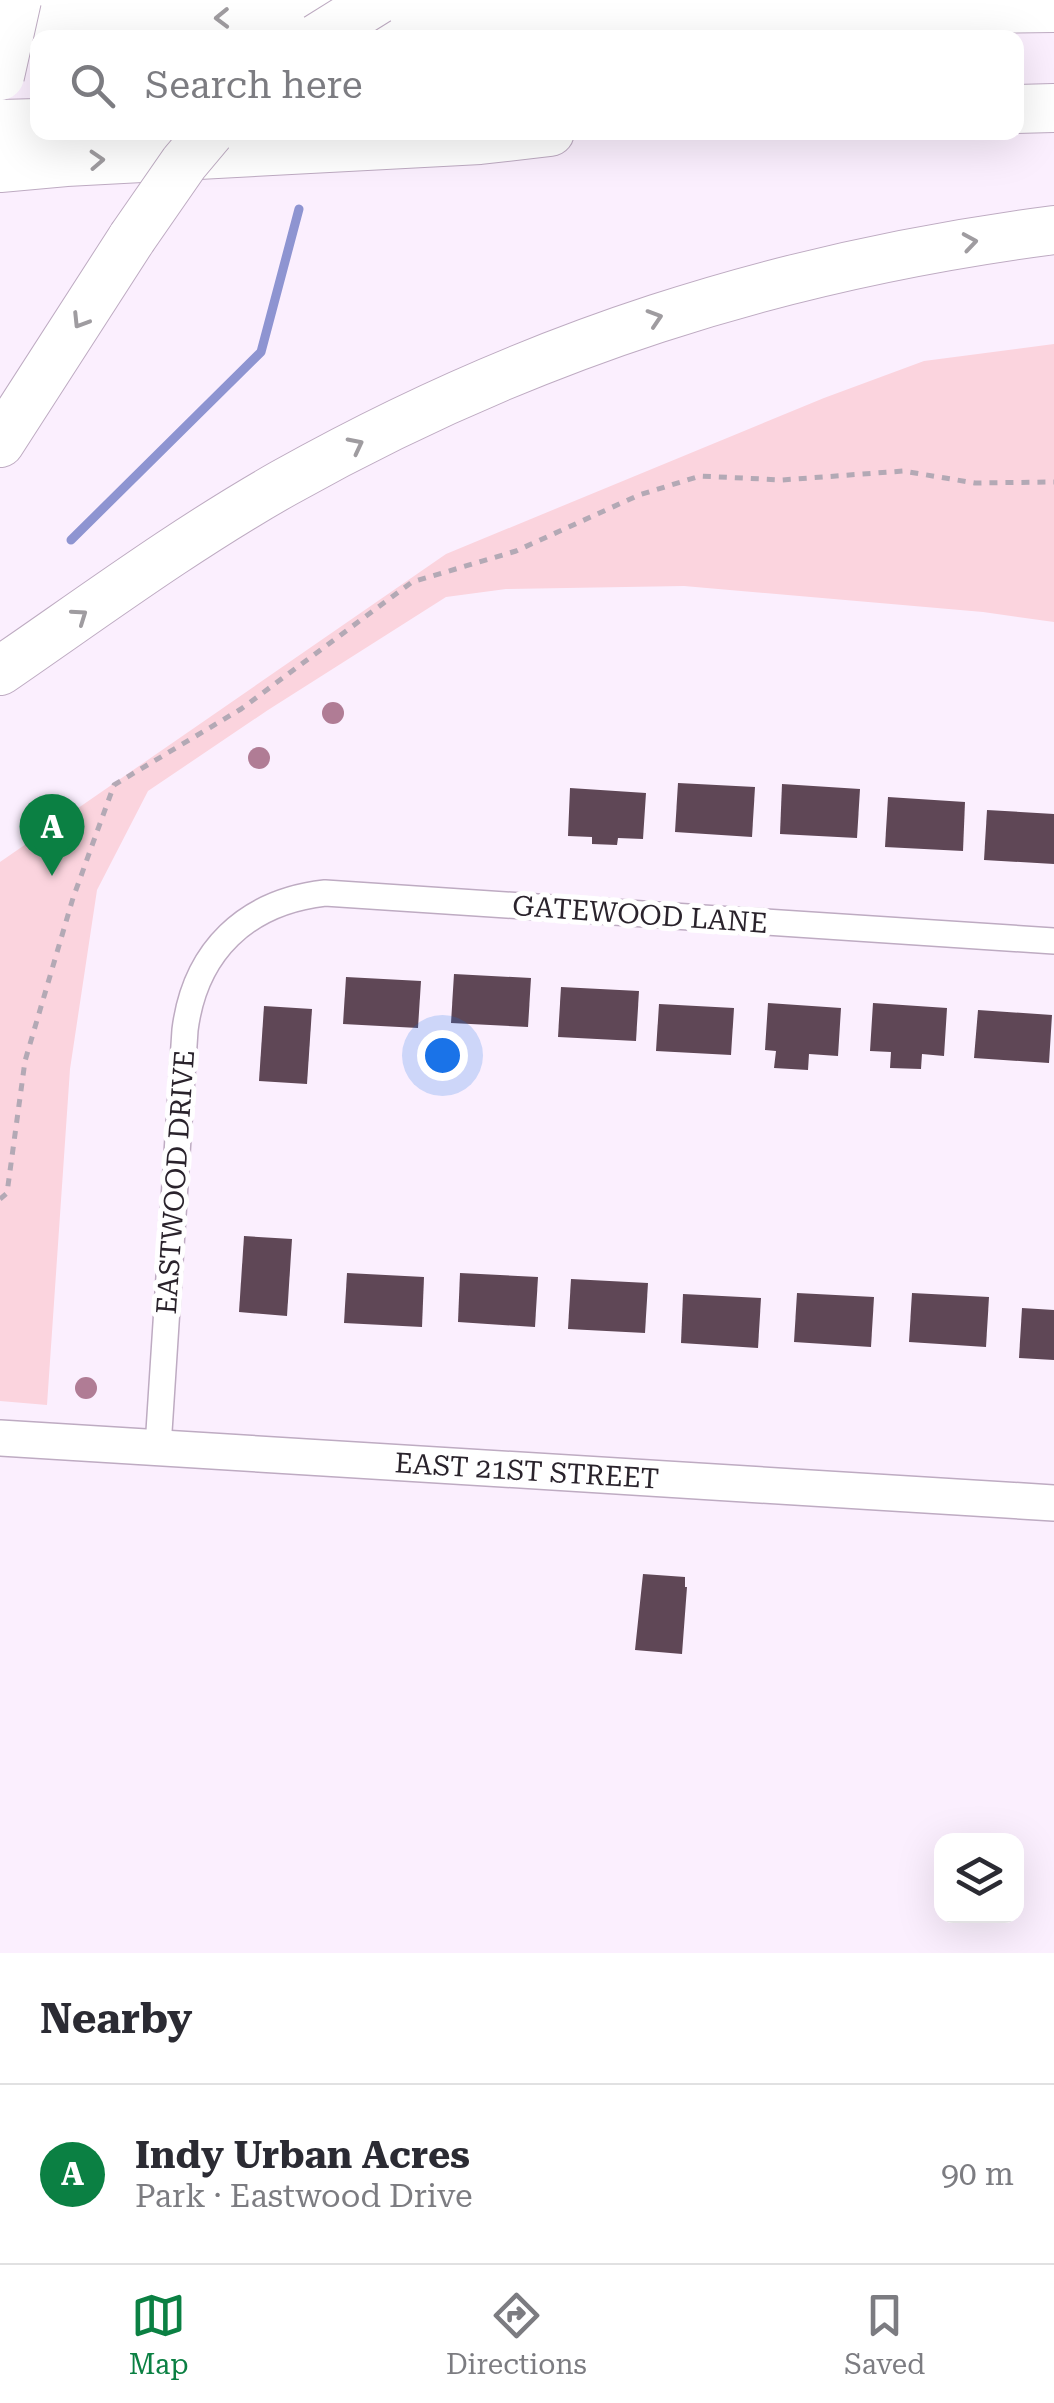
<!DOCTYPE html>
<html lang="en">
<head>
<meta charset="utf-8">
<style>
  :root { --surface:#fff; --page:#f2f2f3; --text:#2b2b33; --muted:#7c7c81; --line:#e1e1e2; --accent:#0b8043 }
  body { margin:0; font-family:"Roboto Serif",serif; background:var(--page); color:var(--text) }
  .controls { position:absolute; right:30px; bottom:30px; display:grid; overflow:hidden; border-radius:20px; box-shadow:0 10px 40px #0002 }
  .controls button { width:90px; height:90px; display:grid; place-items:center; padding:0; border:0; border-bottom:2px solid var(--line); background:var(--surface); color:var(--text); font:50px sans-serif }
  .you { position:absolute; left:442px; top:1055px; width:35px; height:35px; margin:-25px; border:8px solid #fff; border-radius:50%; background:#1a73e8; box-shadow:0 0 0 15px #1a73e833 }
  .badge { display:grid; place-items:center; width:65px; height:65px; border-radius:50%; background:var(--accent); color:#fff; font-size:32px; font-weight:700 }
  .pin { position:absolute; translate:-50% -82px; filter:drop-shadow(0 2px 5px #0008) }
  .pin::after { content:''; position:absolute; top:52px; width:35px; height:30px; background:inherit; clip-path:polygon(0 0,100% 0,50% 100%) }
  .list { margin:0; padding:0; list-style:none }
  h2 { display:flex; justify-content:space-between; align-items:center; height:130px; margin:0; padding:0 40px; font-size:42px }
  h2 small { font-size:32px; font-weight:400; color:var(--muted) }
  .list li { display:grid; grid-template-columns:65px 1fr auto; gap:30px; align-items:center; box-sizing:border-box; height:180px; padding:0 40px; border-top:2px solid var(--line) }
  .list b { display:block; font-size:38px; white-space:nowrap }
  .list p { margin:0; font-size:32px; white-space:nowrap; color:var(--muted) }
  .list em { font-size:32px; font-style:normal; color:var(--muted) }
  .icon { flex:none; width:55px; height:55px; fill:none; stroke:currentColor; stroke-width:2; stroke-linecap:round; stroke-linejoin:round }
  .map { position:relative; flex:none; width:1054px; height:1953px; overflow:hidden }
  .search { position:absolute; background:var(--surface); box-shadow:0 10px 40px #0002; left:30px; right:30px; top:30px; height:110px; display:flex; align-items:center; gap:25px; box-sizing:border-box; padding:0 35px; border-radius:20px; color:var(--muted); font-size:38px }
  .sheet { height:310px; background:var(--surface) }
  nav { display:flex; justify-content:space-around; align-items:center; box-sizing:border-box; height:140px; border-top:2px solid var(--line); background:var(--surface); font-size:28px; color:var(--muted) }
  nav a { display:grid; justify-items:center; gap:5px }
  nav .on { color:var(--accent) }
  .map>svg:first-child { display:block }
  .green { fill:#fbd4de }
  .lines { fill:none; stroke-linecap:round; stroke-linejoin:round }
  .stream { stroke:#8e94d1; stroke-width:9 }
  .building { fill:#5f4756 }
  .minor-casing { stroke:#beabc2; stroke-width:28 }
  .secondary-casing { stroke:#beabc2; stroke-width:38 }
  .motorway-casing { stroke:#beabc2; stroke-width:50 }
  .path { stroke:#b3a9b5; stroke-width:5; stroke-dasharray:8 8; stroke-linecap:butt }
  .minor { stroke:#fff; stroke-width:25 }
  .secondary { stroke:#fff; stroke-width:35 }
  .motorway { stroke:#fff; stroke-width:48 }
  .motorway-bridge-casing { stroke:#beabc2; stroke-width:50; stroke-linecap:butt }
  .motorway-bridge { stroke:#fff; stroke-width:48 }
  .tree { fill:#b07c95 }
  .oneway { stroke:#9f9ca0 }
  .labels { text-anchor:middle; stroke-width:10; stroke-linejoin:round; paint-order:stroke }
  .street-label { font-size:28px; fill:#2a232c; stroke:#fff }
</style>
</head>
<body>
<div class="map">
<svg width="1054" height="1953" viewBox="0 0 1054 1953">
  <rect width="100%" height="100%" fill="#fbeffe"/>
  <path class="green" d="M1054,344v278l-71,-10 -299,-26 -178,3 -60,8 -178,113 -120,81 -51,99 -27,179 -23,336 -47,-4v-539l446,-308 378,-156 100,-37z"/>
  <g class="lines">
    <path class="stream" d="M71,540l190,-188 38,-143"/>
  </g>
  <g class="building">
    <path d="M678,783l77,4 -3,50 -77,-5z"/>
    <path d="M782,784l78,5 -3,49 -77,-4z"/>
    <path d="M570,788l76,5 -3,46 -25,-1 -1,7 -25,-1v-7l-24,-1z"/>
    <path d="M888,797l77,5 -2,49 -78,-4z"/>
    <path d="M987,810l67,4v50l-70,-4z"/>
    <path d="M454,974l77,4 -3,49 -77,-4z"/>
    <path d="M346,977l75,4 -3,47 -75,-4z"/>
    <path d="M561,987l78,4 -3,50 -78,-4z"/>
    <path d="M768,1003l73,5 -3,48 -29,-2 -1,16 -34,-2 2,-17 -11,-1z"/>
    <path d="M873,1003l74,5 -3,48 -22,-2 -1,15 -31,-1 1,-16 -21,-1z"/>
    <path d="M659,1004l75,4 -3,47 -75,-4z"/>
    <path d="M264,1006l48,3 -5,75 -48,-3z"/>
    <path d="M978,1010l74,5 -3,48 -75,-5z"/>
    <path d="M244,1236l48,3 -5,77 -48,-4z"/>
    <path d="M347,1273l77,4 -2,50 -78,-4z"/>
    <path d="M460,1273l78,4 -3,50 -77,-5z"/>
    <path d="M571,1279l77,4 -3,50 -77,-4z"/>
    <path d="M797,1293l77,4 -3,50 -77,-5z"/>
    <path d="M912,1293l77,4 -3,50 -77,-5z"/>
    <path d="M683,1294l78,4 -3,50 -77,-5z"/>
    <path d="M1022,1308l32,2v50l-35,-2z"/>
    <path d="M643,1574l42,3v10h2l-5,67 -47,-4z"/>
  </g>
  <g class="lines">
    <g class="minor-casing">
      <path id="minor" d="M158,1447l27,-417c10,-79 61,-128 140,-137l729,48"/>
    </g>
    <g class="secondary-casing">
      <g id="secondary">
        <path id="s1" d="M0,1438l1054,65"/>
      </g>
    </g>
    <g class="motorway-casing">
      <g id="motorway">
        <path d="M0,21l1054,-13"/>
        <path d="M1016,109l38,-1"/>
        <path d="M0,124l38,-1"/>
        <path d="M0,168l66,-6 414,-22 70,-8"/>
        <path d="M0,443l132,-205"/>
        <path d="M0,671c93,-64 185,-132 284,-188 244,-137 493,-217 770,-253"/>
      </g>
    </g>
    <path class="path" d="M0,1199l7,-6 18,-132 48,-163 41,-113 127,-76 171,-127 104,-31 123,-56 61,-19 82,4 121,-9 72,12 79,-1"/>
    <use href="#minor" class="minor"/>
    <use href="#secondary" class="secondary"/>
    <use href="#motorway" class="motorway"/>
    <g class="motorway-bridge-casing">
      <g id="motorway-bridge">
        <path d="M317,38l61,-38"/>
        <path d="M0,76l17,-76"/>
        <path d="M132,238l52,-75 26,-31"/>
      </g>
    </g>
    <use href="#motorway-bridge" class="motorway-bridge"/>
  </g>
  <g class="tree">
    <circle cx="333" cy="713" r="11"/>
    <circle cx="259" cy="758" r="11"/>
    <circle cx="86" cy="1388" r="11"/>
  </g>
  <defs><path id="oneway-chevron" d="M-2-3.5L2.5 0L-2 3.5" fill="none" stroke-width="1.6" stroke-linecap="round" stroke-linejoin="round" transform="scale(2.5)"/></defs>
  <g class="oneway">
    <use href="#oneway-chevron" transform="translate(222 18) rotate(179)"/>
    <use href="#oneway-chevron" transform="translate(97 160) rotate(-3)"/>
    <use href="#oneway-chevron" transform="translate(970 242) rotate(-9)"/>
    <use href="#oneway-chevron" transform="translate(655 318) rotate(-18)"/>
    <use href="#oneway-chevron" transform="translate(80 321) rotate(122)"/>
    <use href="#oneway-chevron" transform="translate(356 445) rotate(-27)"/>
    <use href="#oneway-chevron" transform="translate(80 616) rotate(-35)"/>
  </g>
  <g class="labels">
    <g class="street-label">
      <text transform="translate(640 914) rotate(4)" y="10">GATEWOOD LANE</text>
      <text transform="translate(175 1182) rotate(-86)" y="10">EASTWOOD DRIVE</text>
      <text dy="10" stroke="none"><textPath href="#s1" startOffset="528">EAST 21ST STREET</textPath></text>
    </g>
  </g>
</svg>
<div class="controls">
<button><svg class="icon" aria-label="layers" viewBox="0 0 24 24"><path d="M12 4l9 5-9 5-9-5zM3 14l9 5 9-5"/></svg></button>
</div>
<div class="you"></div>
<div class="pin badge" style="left:52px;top:876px">A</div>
<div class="search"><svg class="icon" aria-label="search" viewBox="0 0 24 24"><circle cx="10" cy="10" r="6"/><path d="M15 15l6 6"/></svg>Search here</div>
</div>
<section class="sheet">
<h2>Nearby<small></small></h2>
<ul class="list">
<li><span class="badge">A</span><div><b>Indy Urban Acres</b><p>Park · Eastwood Drive</p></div><em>90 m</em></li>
</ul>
</section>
<nav>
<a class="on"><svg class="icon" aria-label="map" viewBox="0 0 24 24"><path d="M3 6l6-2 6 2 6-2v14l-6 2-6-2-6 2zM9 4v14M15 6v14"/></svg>Map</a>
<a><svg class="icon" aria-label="directions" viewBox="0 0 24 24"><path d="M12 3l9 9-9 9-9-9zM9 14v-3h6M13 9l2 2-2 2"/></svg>Directions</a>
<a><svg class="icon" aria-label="saved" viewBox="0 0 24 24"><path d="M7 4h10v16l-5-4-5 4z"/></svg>Saved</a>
</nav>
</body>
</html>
